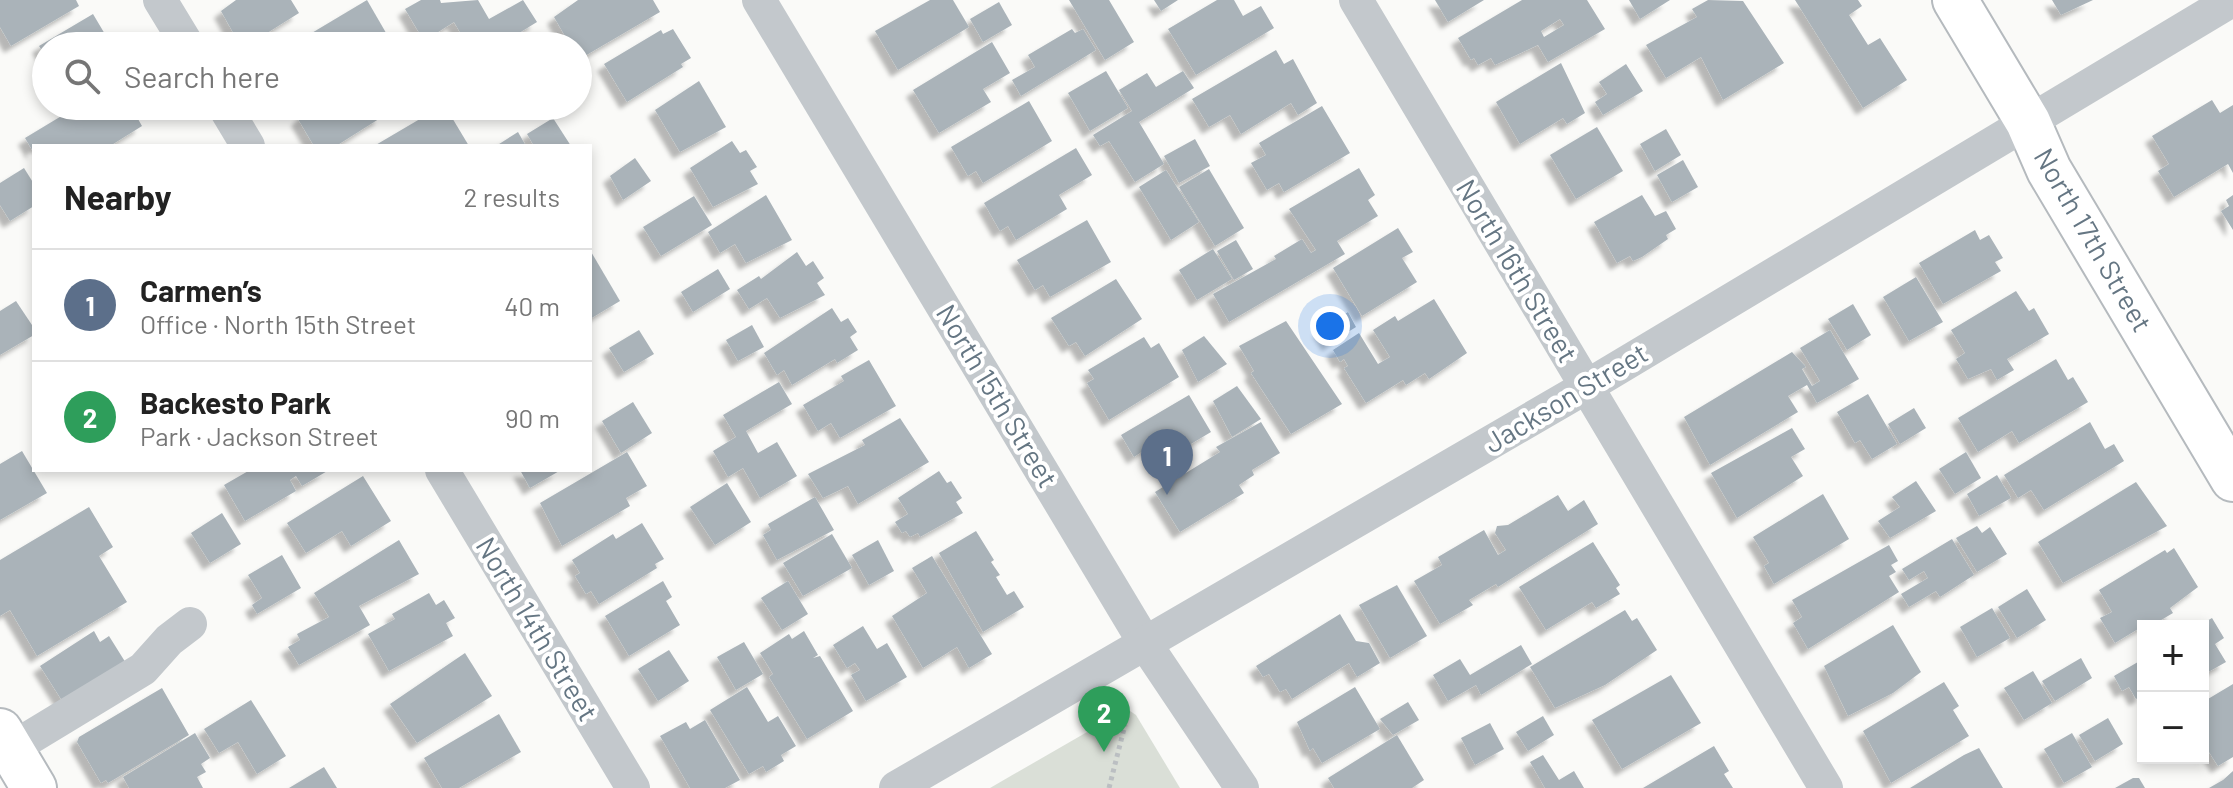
<!DOCTYPE html>
<html lang="en">
<head>
<meta charset="utf-8">
<style>
  :root { --surface:#fff; --page:#f2f2f2; --text:#222; --muted:#767676; --line:#e0e0e0; --accent:#0b8043 }
  body { margin:0; font-family:Barlow,sans-serif; background:var(--page); color:var(--text) }
  .controls { position:absolute; right:24px; bottom:24px; display:grid; overflow:hidden; border-radius:0px; box-shadow:0 4px 12px #0003 }
  .controls button { width:72px; height:72px; display:grid; place-items:center; padding:0; border:0; border-bottom:2px solid var(--line); background:var(--surface); color:var(--text); font:40px sans-serif }
  .you { position:absolute; left:1330px; top:326px; width:28px; height:28px; margin:-20px; border:6px solid #fff; border-radius:50%; background:#1a73e8; box-shadow:0 0 0 12px #1a73e833 }
  .badge { display:grid; place-items:center; width:52px; height:52px; border-radius:50%; background:var(--accent); color:#fff; font-size:26px; font-weight:700 }
  .pin { position:absolute; translate:-50% -66px; filter:drop-shadow(0 2px 4px #0008) }
  .pin::after { content:''; position:absolute; top:42px; width:28px; height:24px; background:inherit; clip-path:polygon(0 0,100% 0,50% 100%) }
  .list { margin:0; padding:0; list-style:none }
  h2 { display:flex; justify-content:space-between; align-items:center; height:104px; margin:0; padding:0 32px; font-size:34px }
  h2 small { font-size:26px; font-weight:400; color:var(--muted) }
  .list li { display:grid; grid-template-columns:52px 1fr auto; gap:24px; align-items:center; box-sizing:border-box; height:112px; padding:0 32px; border-top:2px solid var(--line) }
  .list b { display:block; font-size:30px; white-space:nowrap }
  .list p { margin:0; font-size:26px; white-space:nowrap; color:var(--muted) }
  .list em { font-size:26px; font-style:normal; color:var(--muted) }
  .icon { flex:none; width:44px; height:44px; fill:none; stroke:currentColor; stroke-width:2; stroke-linecap:round; stroke-linejoin:round }
  .map { position:relative; flex:none; width:2233px; height:788px; overflow:hidden }
  .search { position:absolute; background:var(--surface); box-shadow:0 4px 12px #0003; left:32px; top:32px; width:560px; height:88px; display:flex; align-items:center; gap:20px; box-sizing:border-box; padding:0 28px; border-radius:44px; color:var(--muted); font-size:30px }
  .panel { position:absolute; background:var(--surface); box-shadow:0 4px 12px #0003; left:32px; top:144px; width:560px; height:328px; border-radius:0px }
  .map>svg:first-child { display:block }
  .park { fill:#dadfd7 }
  .building { fill:#aab3b9; fill-rule:evenodd; filter:url(#shadow) }
  .lines { fill:none; stroke-linecap:round; stroke-linejoin:round }
  .major-casing { stroke:#b5babe; stroke-width:48 }
  .path { stroke:#bbbfc2; stroke-width:5; stroke-dasharray:4 4; stroke-linecap:butt }
  .minor { stroke:#c3c8cc; stroke-width:34 }
  .major { stroke:#fff; stroke-width:44 }
  .labels { text-anchor:middle; stroke-width:8; stroke-linejoin:round; paint-order:stroke }
  .street-label { font-size:28px; fill:#657683; stroke:#fff }
</style>
</head>
<body>
<div class="map">
<svg width="2233" height="788" viewBox="0 0 2233 788">
  <defs>
    <filter id="shadow"><feDropShadow dx="-7" dy="7" stdDeviation="2" flood-color="#0004"/></filter>
  </defs>
  <rect width="100%" height="100%" fill="#fafaf8"/>
  <path class="park" d="M1127,709l9,6 44,73h-190z"/>
  <g class="building">
    <path d="M0,0h76l3,6 -68,40 -11,-19z"/>
    <path d="M236,0h55l8,13 -51,32 -7,-12 -6,3 -14,-25z"/>
    <path d="M367,0l22,38 -13,8h-86z"/>
    <path d="M421,0h19l1,3 37,-3 11,19 34,-19 14,22 -39,24h-30l-14,-24 -30,19 -19,-32z"/>
    <path d="M578,0h75l7,12 -82,48v-14h-38l9,-5 2,4 14,-9 -11,-19z"/>
    <path d="M930,0h23l16,27 -71,43 -23,-39z"/>
    <path d="M1069,0h40l25,42 -29,18z"/>
    <path d="M1154,0h24l-17,11z"/>
    <path d="M1217,0h17l9,16 18,-10 13,22 -78,47 -28,-46z"/>
    <path d="M1435,0h49l-36,22z"/>
    <path d="M1522,0h65l18,29 -57,33 -10,-17 -43,20 -4,-7 -13,7 -4,-7 -3,2 -13,-22zM1560,19l4,6 -20,12 -3,-6z"/>
    <path d="M1629,0h41l-30,19z"/>
    <path d="M1708,0l35,1 41,62 -61,37 -22,-43 -35,21 -20,-33 51,-28 -5,-8z"/>
    <path d="M1795,0h63l4,6 -13,9 19,30 12,-7 27,42 -44,28z"/>
    <path d="M2052,0h41l-32,15z"/>
    <path d="M999,2l13,23 -29,17 -13,-23z"/>
    <path d="M93,14l19,32h-66v11l-7,-11z"/>
    <path d="M673,29l18,29 -10,6 2,3 -56,35 -23,-38 57,-34 2,4z"/>
    <path d="M1072,29l3,4 8,-4 13,21 -75,46 -9,-16 23,-13 -7,-12z"/>
    <path d="M992,42l18,31 -27,16 8,13 -52,31 -26,-43z"/>
    <path d="M1276,50l8,14 9,-5 24,44 -19,12 -7,-12 -50,31 -11,-19 -21,12 -17,-28z"/>
    <path d="M1561,63l24,50 -18,11 -4,-6 -43,26 -24,-42z"/>
    <path d="M1626,64l17,27 -40,24 -8,-13 12,-8 -8,-12z"/>
    <path d="M1106,71l22,37 -38,23 -22,-38z"/>
    <path d="M1183,71l11,17 -55,34 25,42 -29,18 -26,-41 -9,5 -7,-11 39,-24 -13,-21 28,-17 9,14z"/>
    <path d="M699,81l27,46 -46,25 -25,-42z"/>
    <path d="M2212,100l8,13 13,-8v68l-5,-9 -54,33 -16,-26 11,-7 -17,-28z"/>
    <path d="M1029,101l23,40 -69,42 -7,-12 -8,5 -17,-29z"/>
    <path d="M78,106h61l-5,6 8,14 -32,20h-76v7l-9,-15z"/>
    <path d="M312,106h63l7,11 -46,29h-22l-16,-27z"/>
    <path d="M442,106h3l24,40h-95z"/>
    <path d="M1322,106l28,47 -66,39 -5,-9 -12,7 -16,-27 15,-8 -7,-12z"/>
    <path d="M553,118l18,28h-37l-7,-12z"/>
    <path d="M1597,127l26,44 -47,28 -26,-44z"/>
    <path d="M1666,129l15,26 -26,16 -15,-27z"/>
    <path d="M518,132l8,14h-30z"/>
    <path d="M1195,139l15,27 -31,17 -15,-27z"/>
    <path d="M732,141l8,12 6,-3 11,17 -7,4 8,13 -45,23 -23,-39z"/>
    <path d="M1076,148l16,27 -33,20 8,14 -51,31 -8,-14 -8,5 -16,-28z"/>
    <path d="M635,158l16,23 -28,19 -13,-24z"/>
    <path d="M1683,160l15,27 -26,15 -15,-27z"/>
    <path d="M24,168l10,16v22l-24,15 -10,-16v-22z"/>
    <path d="M1359,168l16,27 -7,5 10,16 -41,25 8,13 -116,68 -16,-28 63,-35 -2,-3 28,-17 9,14 5,-3 -27,-41z"/>
    <path d="M1209,169l35,59 -29,18 -36,-59z"/>
    <path d="M1166,170l33,52 -28,18 -32,-53z"/>
    <path d="M766,195l26,45 -46,23 -11,-19 -15,9 -12,-21z"/>
    <path d="M1642,195l13,21 11,-5 10,18 -10,6 2,4 -26,18 -9,4 -3,-5 -13,7 -23,-41z"/>
    <path d="M2233,195v35l-12,-19 8,-5 -3,-6z"/>
    <path d="M694,196l18,29 -51,31 -18,-29z"/>
    <path d="M1087,220l24,42 -61,35 -7,-12 -8,5 -18,-30z"/>
    <path d="M1398,228l15,24 -11,6 15,24 -55,34 -29,-48z"/>
    <path d="M1975,230l5,10 9,-5 14,23 -8,4 6,9 -58,33 -24,-41z"/>
    <path d="M1236,240l17,29 -19,11 -17,-29z"/>
    <path d="M1213,249l19,30 -35,21 -18,-30z"/>
    <path d="M590,250l30,51 -30,18z"/>
    <path d="M797,252l9,14 7,-5 11,17 -7,5 8,12 -45,23 -13,-20 -18,11 -12,-19 22,-14 2,3z"/>
    <path d="M718,269l12,20 -37,23 -12,-20z"/>
    <path d="M1916,277l27,45 -34,19 -26,-44z"/>
    <path d="M1116,279l26,40 -57,37 -9,-14 -7,4 -18,-28z"/>
    <path d="M2016,291l13,20 5,-3 15,26 -42,25 7,11 -17,10 -6,-11 -23,10 -12,-20 9,-6 -14,-23z"/>
    <path d="M1434,299l33,54 -38,26 -4,-6 -19,12 -3,-5 -37,23 -22,-35 4,-2 -4,-7 -4,3 -7,-12 26,-17 19,31 12,-7 -17,-27 22,-14 3,5z"/>
    <path d="M16,301l18,27v7l-34,20v-44z"/>
    <path d="M1853,304l18,31 -24,15 -19,-31z"/>
    <path d="M832,308l9,14 7,-4 9,14 -7,5 8,13 -21,13 -2,-4 -43,26 -8,-15 -7,5 -13,-22z"/>
    <path d="M1348,312l8,15 -27,17 -9,-14z"/>
    <path d="M1286,321l56,83 -51,30 -40,-61 3,-2 -15,-25z"/>
    <path d="M752,325l12,22 -26,14 -12,-21z"/>
    <path d="M639,330l15,24 -30,18 -15,-24z"/>
    <path d="M1830,330l29,49 -42,24 -10,-18 -19,11 10,16 -88,53 -26,-48 108,-65 14,15 -4,2 10,17 8,-5 -20,-33z"/>
    <path d="M1204,336l23,28 -29,18 -16,-32z"/>
    <path d="M1144,337l7,11 8,-5 20,34 -70,43 -22,-37 7,-4 -6,-9z"/>
    <path d="M2056,359l12,21 5,-3 15,25 -69,41 -7,-12 -34,21 -20,-34z"/>
    <path d="M869,360l27,46 -56,32 -9,-15 -13,8 -15,-26 41,-24 -3,-5z"/>
    <path d="M779,382l13,22 -46,27 12,22 19,-11 20,34 -37,22 -17,-30 -15,9 -15,-26 23,-14 -13,-22z"/>
    <path d="M1237,386l24,33 -29,18 -19,-36z"/>
    <path d="M1868,394l29,50 -25,15 -12,-19 -5,3 -18,-31z"/>
    <path d="M1189,395l22,37 -52,31 -10,-16 -15,10 -13,-22z"/>
    <path d="M633,402l19,31 -31,20 -19,-32z"/>
    <path d="M1914,408l12,20 -26,16 -12,-20z"/>
    <path d="M900,418l29,44 -71,42 -10,-18 -25,12 -15,-24 57,-29 -3,-5z"/>
    <path d="M1261,422l19,31 -28,17 2,5 -15,10 5,8 -64,39 -25,-40 65,-40 -4,-5z"/>
    <path d="M2090,422l15,27 9,-5 10,17 -80,49 -13,-20 -13,8 -14,-23z"/>
    <path d="M1792,428l13,21 -14,8 12,19 -66,42 -26,-45z"/>
    <path d="M22,451l25,42 -47,27v-56z"/>
    <path d="M627,452l20,34 -21,12 4,8 -68,40 -22,-43z"/>
    <path d="M1966,452l15,26 -26,16 -16,-25z"/>
    <path d="M250,470h79l-27,16 -6,-10 -6,4 6,11 -51,30 -21,-36z"/>
    <path d="M520,470h41l-31,18z"/>
    <path d="M939,471l8,12 4,-2 11,17 -6,4 7,11 -43,24 -2,-4 -8,4 -4,-6 -4,2 -7,-11 13,-8 -10,-16z"/>
    <path d="M1997,475l14,23 -32,18 -12,-22z"/>
    <path d="M363,476l28,45 -40,25 -9,-15 -36,22 -19,-30z"/>
    <path d="M1916,481l20,30 -46,27 -12,-17 22,-14 -8,-10z"/>
    <path d="M2136,482l31,44 -104,57 -25,-41z"/>
    <path d="M727,483l24,39 -36,23 -25,-38z"/>
    <path d="M1823,494l26,45 -75,45 -10,-18 5,-3 -16,-26z"/>
    <path d="M1558,495l10,16 16,-11 14,24 -100,63 -2,-3 -27,16 4,5 -33,19 -26,-43 28,-16 -4,-8 46,-27 14,25 8,-5 -11,-17 2,-7 11,-1z"/>
    <path d="M815,497l19,33 -57,30 -14,-25 8,-5 -3,-6z"/>
    <path d="M89,507l24,40 -14,9 28,46 -90,54 -27,-46 -10,6v-56z"/>
    <path d="M222,513l19,31 -31,19 -19,-30z"/>
    <path d="M642,523l22,36 -9,5 2,4 -58,36 -8,-13 -5,3 -11,-18 5,-3 -8,-13 41,-26 3,5z"/>
    <path d="M1977,526l5,7 8,-6 17,27 -30,18 -21,-34z"/>
    <path d="M976,531l18,29 -3,2 9,13 -4,2 11,18 7,-4 10,16 -41,25 -44,-79z"/>
    <path d="M832,534l20,34 -49,28 -20,-33z"/>
    <path d="M1952,539l22,36 -34,22 -4,-6 -27,16 -8,-13 27,-16 -4,-7 -15,9 -7,-11z"/>
    <path d="M399,540l20,34 -60,32 11,19 -71,40 -11,-18 12,-7 -3,-6 32,-17 -15,-24z"/>
    <path d="M878,540l16,31 -25,14 -17,-30z"/>
    <path d="M1593,542l27,43 -4,3 4,6 -24,14 -4,-6 -46,28 -27,-43z"/>
    <path d="M1889,545l9,16 -7,4 5,7 -7,4 10,16 -91,57 -15,-26 9,-6 -10,-17z"/>
    <path d="M2174,548l24,39 -28,21 3,5 -22,13 -3,-3 -33,20 -15,-25 12,-6 -13,-22 66,-40 2,3z"/>
    <path d="M282,555l19,33 -44,26 -5,-9 10,-7 -14,-23z"/>
    <path d="M932,556l60,98 -23,14 -12,-21 -34,21 -31,-52 35,-23 -15,-25z"/>
    <path d="M663,581l9,16 -6,4 14,24 -51,31 -24,-40z"/>
    <path d="M788,581l20,33 -26,16 -21,-32z"/>
    <path d="M1397,585l30,51 -37,22 -31,-53z"/>
    <path d="M2027,589l19,31 -29,18 -19,-31z"/>
    <path d="M429,593l7,12 8,-5 11,18 -9,5 7,13 -64,35 -21,-37 27,-15 -3,-5z"/>
    <path d="M1992,608l18,30 -33,19 -17,-30z"/>
    <path d="M1625,610l7,11 5,-3 20,32 -52,35 -50,23 -25,-41z"/>
    <path d="M1340,614l16,27 13,2 11,20 -23,14 -8,-14 -57,36 -6,-10 -6,3 -11,-18 -6,3 -7,-11z"/>
    <path d="M2212,618l12,20 -9,6 11,18 -23,13v-49h-5z"/>
    <path d="M1893,625l28,47 -28,21 -45,23 -24,-50z"/>
    <path d="M863,626l14,23 10,-6 20,34 -41,24 -15,-26 9,-5 -5,-7 -8,5 -14,-23z"/>
    <path d="M94,631l6,11 9,-6 20,32 -61,42 -28,-44z"/>
    <path d="M804,631l14,24 -5,3 7,-2 33,55 -46,28 -38,-62 4,-3 -13,-21 29,-19 3,5z"/>
    <path d="M744,642l19,32 -27,16 -19,-33z"/>
    <path d="M1521,645l11,19 -51,31 -5,-10 -28,16 -15,-26 27,-16 10,16z"/>
    <path d="M669,650l20,31 -31,20 -20,-32z"/>
    <path d="M465,653l27,43 -75,47 -27,-39z"/>
    <path d="M2081,658l11,20 -37,23 -13,-20z"/>
    <path d="M2143,659v36l-7,4 -7,-12 -7,4 -8,-15z"/>
    <path d="M2033,671l19,32 -28,17 -20,-32z"/>
    <path d="M1671,675l30,48 -79,46 -30,-49z"/>
    <path d="M1944,682l15,24 -6,4 16,26 -78,47 -28,-52z"/>
    <path d="M2233,684v73l-15,9 -9,-14 -6,3v-53z"/>
    <path d="M747,687l21,35 10,-6 18,30 -15,9 3,6 -18,11 -3,-6 -14,8 -39,-64z"/>
    <path d="M1355,687l25,42 -58,34 -9,-15 -3,3 -13,-29z"/>
    <path d="M162,688l27,47 -81,48 -2,-3 -5,3 -24,-41 2,-5z"/>
    <path d="M251,700l35,56 -29,18 -19,-32 -19,11 -15,-24z"/>
    <path d="M1408,702l11,18 -26,15 -13,-16z"/>
    <path d="M499,714l22,38 -62,36h-17l-18,-30z"/>
    <path d="M1543,716l11,19 -26,16 -12,-19z"/>
    <path d="M2108,718l15,26 -28,17 -16,-26z"/>
    <path d="M705,720l35,60 -15,8h-35l-30,-52 26,-14 4,7z"/>
    <path d="M1490,723l14,26 -29,16 -14,-27z"/>
    <path d="M195,733l15,25 -9,6 5,8 -9,5 6,11h-74l-6,-11z"/>
    <path d="M2072,733l20,34 -28,16 -20,-34z"/>
    <path d="M1397,735l27,45 -12,8h-78l-6,-10z"/>
    <path d="M1714,746l15,25 -5,3 9,14h-90z"/>
    <path d="M1979,748l24,40h-93l54,-33z"/>
    <path d="M1543,755l16,25 15,-9 10,17h-39l-15,-26z"/>
    <path d="M324,767l13,21h-48z"/>
    <path d="M2233,771v17h-24l14,-8z"/>
    <path d="M2133,778h6l6,10h-30z"/>
  </g>
  <g class="lines">
    <g class="major-casing">
      <g id="major">
        <path d="M1955,0l73,122 21,48 184,309"/>
        <path d="M0,731l34,57"/>
      </g>
    </g>
    <path class="path" d="M1109,788l16,-63"/>
    <g class="minor">
      <path d="M160,0l28,46"/>
      <path d="M759,0l387,645 96,143"/>
      <path d="M1356,0l470,788"/>
      <path d="M224,106l24,40"/>
      <path d="M442,470l191,318"/>
      <path d="M11,749l132,-80 26,-29 21,-16"/>
      <path d="M896,788l690,-401 646,-387"/>
    </g>
    <use href="#major" class="major"/>
  </g>
  <g class="labels">
    <g class="street-label">
      <text transform="translate(2093 240) rotate(60)" y="10">North 17th Street</text>
      <text transform="translate(1517 271) rotate(59)" y="10">North 16th Street</text>
      <text transform="translate(997 396) rotate(59)" y="10">North 15th Street</text>
      <text transform="translate(1566 398) rotate(-31)" y="10">Jackson Street</text>
      <text transform="translate(537 629) rotate(59)" y="10">North 14th Street</text>
    </g>
  </g>
</svg>
<div class="controls">
<button>+</button>
<button>−</button>
</div>
<div class="you"></div>
<div class="pin badge" style="left:1167px;top:495px;background:#5c6f8a">1</div>
<div class="pin badge" style="left:1104px;top:752px;background:#2e9e5b">2</div>
<div class="search"><svg class="icon" aria-label="search" viewBox="0 0 24 24"><circle cx="10" cy="10" r="6"/><path d="M15 15l6 6"/></svg>Search here</div>
<section class="panel">
<h2>Nearby<small>2 results</small></h2>
<ul class="list">
<li><span class="badge" style="background:#5c6f8a">1</span><div><b>Carmen’s</b><p>Office · North 15th Street</p></div><em>40 m</em></li>
<li><span class="badge" style="background:#2e9e5b">2</span><div><b>Backesto Park</b><p>Park · Jackson Street</p></div><em>90 m</em></li>
</ul>
</section>
</div>
</body>
</html>
